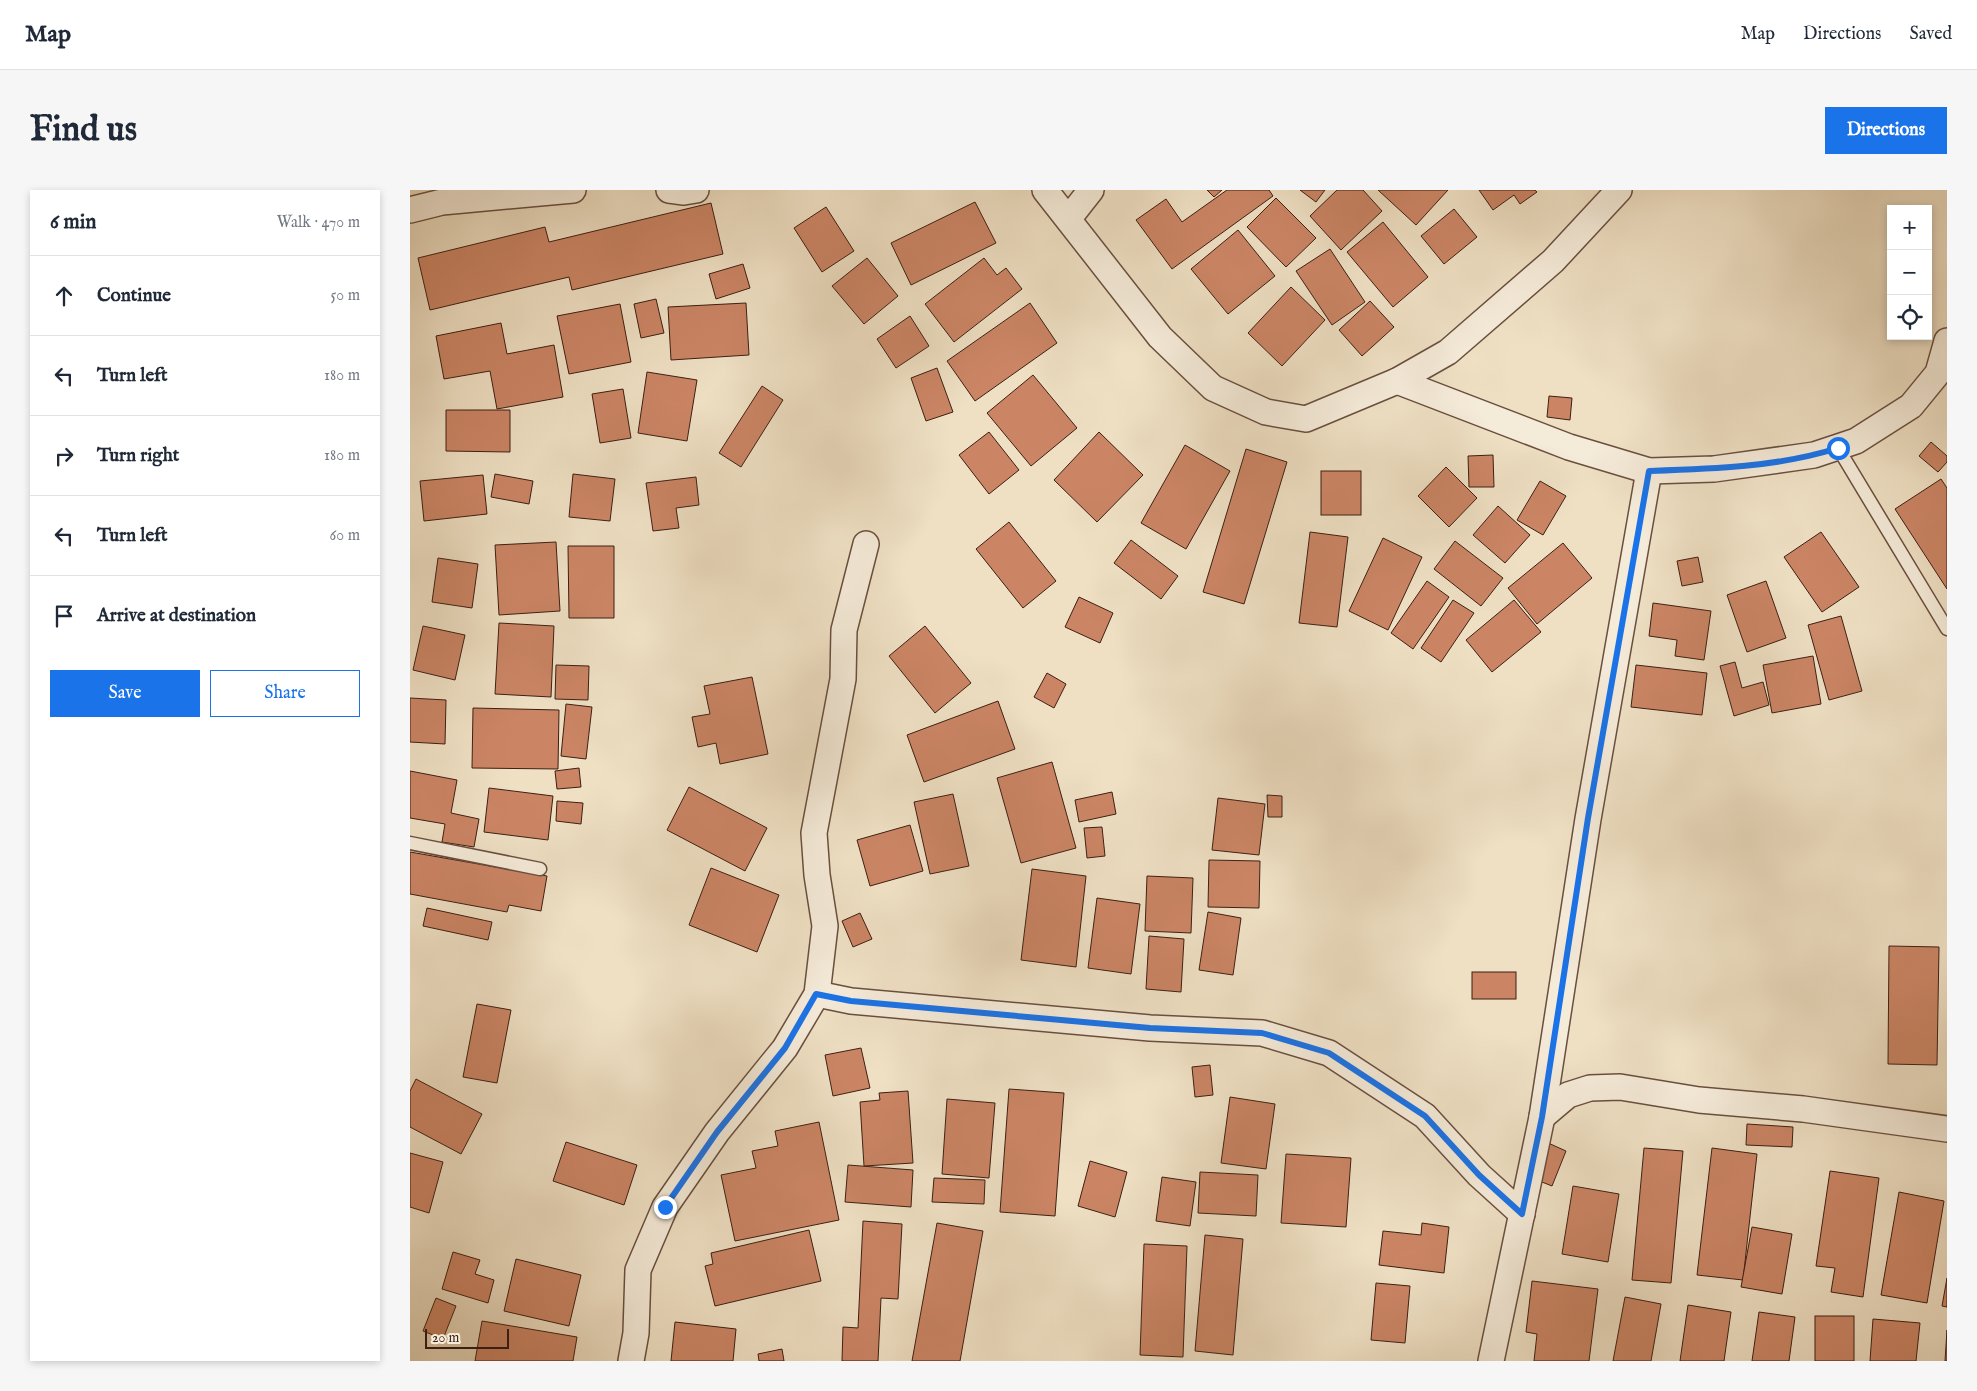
<!DOCTYPE html>
<html lang="en">
<head>
<meta charset="utf-8">
<style>
  :root { --surface:#fff; --page:#f6f6f7; --text:#1f2937; --muted:#747a83; --line:#e0e1e3; --accent:#1a73e8 }
  body { margin:0; font-family:"IM FELL English",serif; background:var(--page); color:var(--text) }
  .controls { position:absolute; right:15px; top:15px; display:grid; overflow:hidden; border-radius:0px; box-shadow:0 2px 8px #0003 }
  .controls button { width:45px; height:45px; display:grid; place-items:center; padding:0; border:0; border-bottom:1px solid var(--line); background:var(--surface); color:var(--text); font:25px sans-serif }
  .scale { position:absolute; left:15px; bottom:12px; width:84px; box-sizing:border-box; padding-left:5px; border:2px solid #3d1f13; border-top:0; font-size:14px; line-height:18px; white-space:nowrap; color:#3d1f13; -webkit-text-stroke:4px #f5ebd9; paint-order:stroke }
  .stop { position:absolute; width:15px; height:15px; margin:-11px; border:4px solid #1a73e8; border-radius:50%; background:#fff }
  .stop.end { background:#1a73e8; border-color:#fff; box-shadow:0 1px 5px #0008 }
  .list { margin:0; padding:0; list-style:none }
  h2 { display:flex; justify-content:space-between; align-items:center; height:65px; margin:0; padding:0 20px; font-size:21px }
  h2 small { font-size:16px; font-weight:400; color:var(--muted) }
  .list li { display:grid; grid-template-columns:32px 1fr auto; gap:15px; align-items:center; box-sizing:border-box; height:80px; padding:0 20px; border-top:1px solid var(--line) }
  .list b { display:block; font-size:19px; white-space:nowrap }
  .list em { font-size:16px; font-style:normal; color:var(--muted) }
  .actions { display:flex; gap:10px; padding:15px 20px }
  .actions a { flex:1; padding:11px 0; border:1px solid var(--accent); border-radius:0px; text-align:center; font-size:18px; color:var(--accent) }
  .actions .main { background:var(--accent); color:#fff }
  .icon { flex:none; width:28px; height:28px; fill:none; stroke:currentColor; stroke-width:2; stroke-linecap:round; stroke-linejoin:round }
  .map { position:relative; flex:none; width:1537px; height:1171px; overflow:hidden; border-radius:0px }
  header { display:flex; align-items:center; gap:30px; box-sizing:border-box; height:70px; padding:0 25px; background:var(--surface); border-bottom:1px solid var(--line) }
  header strong { font-size:24px }
  nav { display:flex; gap:28px; margin-inline-start:auto; font-size:18px }
  .intro { display:flex; align-items:center; justify-content:space-between; box-sizing:border-box; height:120px; padding:0 30px }
  h1 { margin:0; font-size:35px }
  .button { padding:12px 22px; border-radius:0px; background:var(--accent); color:#fff; font-size:18px; font-weight:700 }
  main { display:flex; gap:30px; padding:0 30px }
  aside { flex:1; background:var(--surface); border-radius:0px; box-shadow:0 2px 8px #0003 }
  .map>svg:first-child { display:block }
  .building { fill:#cb8565; stroke:#3d1f13 }
  .lines { fill:none; stroke-linecap:round; stroke-linejoin:round }
  .service-casing { stroke:#6a4f3f; stroke-width:15 }
  .minor-casing { stroke:#6a4f3f; stroke-width:28 }
  .service { stroke:#f5ebd9; stroke-width:12 }
  .minor { stroke:#f5ebd9; stroke-width:25 }
  .route { stroke:#1a73e8; stroke-width:6 }
</style>
</head>
<body>
<header>
<strong>Map</strong>
<nav><a>Map</a><a>Directions</a><a>Saved</a></nav>
</header>
<div class="intro"><h1>Find us</h1><a class="button">Directions</a></div>
<main>
<aside>
<h2>6 min<small>Walk · 470 m</small></h2>
<ul class="list">
<li><svg class="icon" aria-label="ahead" viewBox="0 0 24 24"><path d="M12 20V5M6 11l6-6 6 6"/></svg><div><b>Continue</b></div><em>50 m</em></li>
<li><svg class="icon" aria-label="left" viewBox="0 0 24 24"><path d="M17 20v-9H6M10 6l-5 5 5 5"/></svg><div><b>Turn left</b></div><em>180 m</em></li>
<li><svg class="icon" aria-label="right" viewBox="0 0 24 24"><path d="M7 20v-9h11M14 6l5 5-5 5"/></svg><div><b>Turn right</b></div><em>180 m</em></li>
<li><svg class="icon" aria-label="left" viewBox="0 0 24 24"><path d="M17 20v-9H6M10 6l-5 5 5 5"/></svg><div><b>Turn left</b></div><em>60 m</em></li>
<li><svg class="icon" aria-label="arrive" viewBox="0 0 24 24"><path d="M6 21V4h12l-3 4 3 4H6"/></svg><div><b>Arrive at destination</b></div></li>
</ul>
<div class="actions"><a class="main">Save</a><a>Share</a></div>
</aside>
<div class="map">
<svg width="1537" height="1171" viewBox="0 0 1537 1171">
  <rect width="100%" height="100%" fill="#efe0c4"/>
  <filter id="stains"><feTurbulence type="fractalNoise" baseFrequency=".004" numOctaves="4"/><feColorMatrix values="0 0 0 0 .2 0 0 0 0 .09 0 0 0 0 .02 0 0 0 .5 -.17"/></filter>
  <radialGradient id="worn" r=".72"><stop offset=".6" stop-color="#630" stop-opacity="0"/><stop offset="1" stop-color="#630" stop-opacity=".3"/></radialGradient>
  <g class="building">
    <path d="M797,0h15l-8,7z"/>
    <path d="M817,0h42l4,6 -101,73 -36,-49 30,-21 16,23z"/>
    <path d="M890,0h25l-9,12z"/>
    <path d="M927,0h26l19,21 -41,39 -31,-34z"/>
    <path d="M968,0h70l-32,35z"/>
    <path d="M1069,0h56l2,2 -17,12 -6,-9 -21,15z"/>
    <path d="M866,8l40,40 -30,29 -39,-40z"/>
    <path d="M565,12l21,41 -85,42 -20,-42z"/>
    <path d="M301,13l12,51 -151,36 -3,-13 -139,33 -12,-52 127,-31 4,15z"/>
    <path d="M416,17l28,44 -32,21 -28,-44z"/>
    <path d="M1044,19l23,28 -33,27 -23,-28z"/>
    <path d="M973,32l45,55 -35,30 -46,-55z"/>
    <path d="M828,40l37,46 -47,38 -37,-45z"/>
    <path d="M920,59l35,53 -33,23 -36,-54z"/>
    <path d="M457,68l31,38 -34,28 -32,-38z"/>
    <path d="M574,68l13,17 9,-7 16,21 -68,53 -29,-38z"/>
    <path d="M333,74l7,24 -34,11 -7,-25z"/>
    <path d="M881,97l34,33 -43,46 -34,-33z"/>
    <path d="M246,109l8,34 -23,5 -7,-34z"/>
    <path d="M960,111l24,26 -32,29 -23,-26z"/>
    <path d="M336,113l3,52 -78,5 -3,-53z"/>
    <path d="M620,113l27,40 -82,58 -28,-40z"/>
    <path d="M210,114l11,58 -62,12 -12,-58z"/>
    <path d="M500,126l19,30 -33,22 -19,-29z"/>
    <path d="M91,133l6,31 47,-9 9,52 -66,12 -7,-38 -46,8 -8,-43z"/>
    <path d="M527,178l16,44 -27,9 -15,-43z"/>
    <path d="M237,182l50,8 -10,61 -49,-8z"/>
    <path d="M623,185l44,53 -46,38 -44,-53z"/>
    <path d="M352,196l21,14 -42,67 -22,-14z"/>
    <path d="M213,199l8,49 -31,5 -8,-49z"/>
    <path d="M1139,206l23,2 -2,22 -23,-3z"/>
    <path d="M36,220h64v42l-64,-1z"/>
    <path d="M579,242l30,38 -30,24 -30,-39z"/>
    <path d="M689,242l44,43 -46,47 -43,-42z"/>
    <path d="M1521,252l16,14v6l-9,10 -19,-16z"/>
    <path d="M775,255l45,26 -44,78 -45,-26z"/>
    <path d="M836,259l41,13 -43,142 -41,-12z"/>
    <path d="M1083,265l1,32h-25l-1,-31z"/>
    <path d="M1036,277l31,31 -28,29 -31,-31z"/>
    <rect x="911" y="281" width="40" height="44"/>
    <path d="M85,284l38,7 -4,23 -38,-7z"/>
    <path d="M163,284l42,5 -5,42 -41,-4z"/>
    <path d="M73,285l4,39 -63,7 -4,-40z"/>
    <path d="M286,287l3,28 -23,3 3,20 -26,3 -7,-48z"/>
    <path d="M1531,289l6,9v101l-52,-80z"/>
    <path d="M1130,291l26,15 -23,39 -26,-15z"/>
    <path d="M1088,316l32,29 -25,28 -32,-28z"/>
    <path d="M599,332l47,59 -33,27 -47,-59z"/>
    <path d="M900,342l38,5 -11,90 -38,-4z"/>
    <path d="M1411,342l38,55 -37,25 -38,-55z"/>
    <path d="M973,348l39,19 -34,73 -39,-19z"/>
    <path d="M721,350l47,36 -17,23 -47,-36z"/>
    <path d="M1045,351l48,37 -22,28 -47,-37z"/>
    <path d="M146,352l4,69 -61,4 -4,-70z"/>
    <path d="M1153,353l29,35 -55,46 -29,-36z"/>
    <path d="M158,356h46v72h-45z"/>
    <path d="M1288,367l5,25 -21,4 -5,-25z"/>
    <path d="M28,368l40,6 -6,44 -40,-6z"/>
    <path d="M1017,391l22,16 -36,52 -22,-16z"/>
    <path d="M1356,391l20,57 -39,14 -20,-57z"/>
    <path d="M669,407l34,16 -13,30 -35,-16z"/>
    <path d="M1043,410l21,13 -33,49 -20,-14z"/>
    <path d="M1104,410l27,32 -49,40 -26,-32z"/>
    <path d="M1243,413l58,8 -7,49 -29,-4 2,-16 -28,-4z"/>
    <path d="M1431,426l21,75 -33,9 -21,-75z"/>
    <path d="M89,433l55,3 -3,71 -56,-3z"/>
    <path d="M13,436l42,9 -10,45 -42,-10z"/>
    <path d="M515,436l46,57 -36,30 -46,-57z"/>
    <path d="M1403,466l8,48 -49,9 -9,-48z"/>
    <path d="M1325,472l7,26 21,-6 6,23 -35,11 -14,-50z"/>
    <path d="M146,475l33,1 -1,34 -33,-1z"/>
    <path d="M1226,475l71,8 -5,42 -71,-8z"/>
    <path d="M637,483l19,11 -12,24 -20,-11z"/>
    <path d="M342,487l16,77 -48,10 -4,-21 -18,4 -6,-30 18,-3 -6,-28z"/>
    <path d="M0,508l36,2 -1,44 -35,-2z"/>
    <path d="M588,511l17,48 -91,33 -17,-47z"/>
    <path d="M156,514l26,3 -6,52 -25,-3z"/>
    <path d="M63,518l86,2 -1,59 -86,-1z"/>
    <path d="M642,572l24,86 -55,15 -24,-85z"/>
    <path d="M169,578l2,19 -24,2 -2,-18z"/>
    <path d="M0,581l47,9 -6,33 28,6 -5,28 -32,-5 3,-18 -35,-6z"/>
    <path d="M279,597l78,41 -22,43 -78,-41z"/>
    <path d="M79,598l64,8 -5,44 -64,-8z"/>
    <path d="M702,602l4,22 -37,8 -4,-22z"/>
    <path d="M543,604l16,72 -39,8 -16,-72z"/>
    <path d="M857,605l15,1v21h-14z"/>
    <path d="M808,608l47,6 -6,51 -47,-5z"/>
    <path d="M147,611l26,2 -2,21 -25,-3z"/>
    <path d="M500,635l13,46 -53,15 -13,-46z"/>
    <path d="M692,637l3,29 -18,2 -3,-30z"/>
    <path d="M0,662l137,24 -6,35 -32,-6 -2,7 -97,-18z"/>
    <path d="M799,670l51,1 -1,47 -51,-1z"/>
    <path d="M301,678l68,27 -22,57 -68,-27z"/>
    <path d="M622,679l54,7 -10,91 -55,-7z"/>
    <path d="M737,686l46,2 -2,55 -46,-2z"/>
    <path d="M687,708l43,6 -9,70 -43,-6z"/>
    <path d="M17,718l65,14 -4,18 -65,-14z"/>
    <path d="M798,722l33,6 -8,57 -34,-5z"/>
    <path d="M450,723l12,26 -19,8 -11,-26z"/>
    <path d="M739,746l35,3 -3,53 -35,-3z"/>
    <path d="M1479,756l50,1 -2,118 -49,-1z"/>
    <rect x="1062" y="782" width="44" height="27"/>
    <path d="M67,814l34,6 -14,73 -34,-6z"/>
    <path d="M451,858l9,40 -37,8 -8,-41z"/>
    <path d="M800,875l3,30 -18,2 -3,-30z"/>
    <path d="M6,889l66,35 -21,40 -51,-27v-36z"/>
    <path d="M599,899l55,4 -9,123 -55,-4z"/>
    <path d="M498,901l5,72 -49,3 -4,-64 20,-2 -1,-7z"/>
    <path d="M820,907l45,7 -9,65 -45,-6z"/>
    <path d="M537,909l48,4 -6,75 -47,-4z"/>
    <path d="M409,932l20,98 -104,21 -14,-66 35,-7 -4,-17 26,-5 -3,-15z"/>
    <path d="M1337,934l46,3 -1,20 -46,-2z"/>
    <path d="M156,952l71,23 -13,40 -71,-24z"/>
    <path d="M1136,952l20,9 -14,35 -20,-8z"/>
    <path d="M1234,958l39,3 -12,132 -39,-3z"/>
    <path d="M1302,958l45,6 -14,126 -46,-5z"/>
    <path d="M0,963l33,9 -14,51 -19,-6z"/>
    <path d="M876,964l65,4 -5,69 -65,-4z"/>
    <path d="M680,971l37,11 -12,45 -37,-11z"/>
    <path d="M438,975l65,5 -2,37 -66,-5z"/>
    <path d="M1420,981l49,7 -16,119 -32,-5 4,-24 -19,-2z"/>
    <path d="M790,982l58,3 -2,41 -58,-3z"/>
    <path d="M752,987l34,5 -6,44 -34,-5z"/>
    <path d="M524,988l51,2 -1,24 -52,-2z"/>
    <path d="M1163,996l46,8 -11,68 -46,-8z"/>
    <path d="M1489,1002l45,9 -17,102 -46,-8z"/>
    <path d="M453,1031l39,3 -4,75 -17,-1 -3,63h-36l1,-34 15,1z"/>
    <path d="M527,1033l46,8 -23,130h-48z"/>
    <path d="M1012,1033l27,4 -5,46 -65,-8 4,-34 38,4z"/>
    <path d="M1342,1037l40,7 -10,60 -41,-7z"/>
    <path d="M399,1040l12,51 -106,25 -10,-40 8,-2 -2,-11z"/>
    <path d="M795,1045l38,4 -10,116 -38,-4z"/>
    <path d="M734,1054l43,2 -4,111 -43,-2z"/>
    <path d="M43,1062l27,8 -5,14 19,6 -6,23 -46,-14z"/>
    <path d="M106,1069l65,16 -12,51 -65,-15z"/>
    <path d="M1537,1088v29l-5,-1z"/>
    <path d="M1122,1091l66,8 -9,72h-55l3,-27 -11,-2z"/>
    <path d="M966,1093l34,3 -5,57 -34,-3z"/>
    <path d="M1215,1107l36,7 -10,57h-38z"/>
    <path d="M26,1108l20,8 -13,33 -20,-8z"/>
    <path d="M1278,1115l43,7 -7,49h-44z"/>
    <path d="M1349,1122l36,5 -6,44h-37z"/>
    <rect x="1405" y="1126" width="39" height="45"/>
    <path d="M1463,1129l47,4 -4,38h-46z"/>
    <path d="M72,1131l95,16 -4,24h-98z"/>
    <path d="M265,1132l61,7 -3,32h-62z"/>
    <path d="M1537,1140v31h-2z"/>
    <path d="M372,1159l2,12h-25l-1,-7z"/>
  </g>
  <g class="lines">
    <g class="service-casing">
      <g id="service">
        <path d="M1428,258l109,181"/>
        <path d="M0,653l130,26"/>
      </g>
    </g>
    <g class="minor-casing">
      <g id="minor">
        <path d="M259,0l15,2 12,-2"/>
        <path d="M635,0l115,147 53,51 53,24 40,7 91,-38 51,-29 105,-91 66,-71"/>
        <path d="M0,20l32,-8 131,-12"/>
        <path d="M659,28l22,-28"/>
        <path d="M987,191l172,66 80,24 65,-2 100,-14 42,-14 55,-35 27,-33 9,-32"/>
        <path d="M407,804l34,7 299,27 112,5 67,20 96,63 54,59 43,39"/>
        <path d="M1132,927l26,-22 22,-7 30,-1 79,13 104,9 144,20"/>
        <path d="M221,1171l5,-28 2,-63 27,-63 52,-75 68,-84 32,-54 8,-68 -8,-51 -3,-42 29,-154 1,-49 22,-86"/>
        <path d="M1081,1171l51,-244 46,-298 61,-348"/>
      </g>
    </g>
    <use href="#service" class="service"/>
    <use href="#minor" class="minor"/>
  </g>
  <g class="lines">
    <path class="route" d="M255,1017l52,-75 68,-84 31,-54 35,7 299,27 112,5 67,20 96,63 54,59 43,39 20,-97 46,-299 61,-347c63,-2 129,-4 189,-23"/>
  </g>
  <rect width="100%" height="100%" filter="url(#stains)"/>
  <rect width="100%" height="100%" fill="url(#worn)"/>
</svg>
<div class="controls">
<button>+</button>
<button>−</button>
<button><svg class="icon" aria-label="locate" viewBox="0 0 24 24"><circle cx="12" cy="12" r="6"/><path d="M12 2v4M12 18v4M2 12h4M18 12h4"/></svg></button>
</div>
<div class="scale">20 m</div>
<div class="stop" style="left:1428px;top:258px"></div>
<div class="stop end" style="left:255px;top:1017px"></div>
</div>
</main>
</body>
</html>
